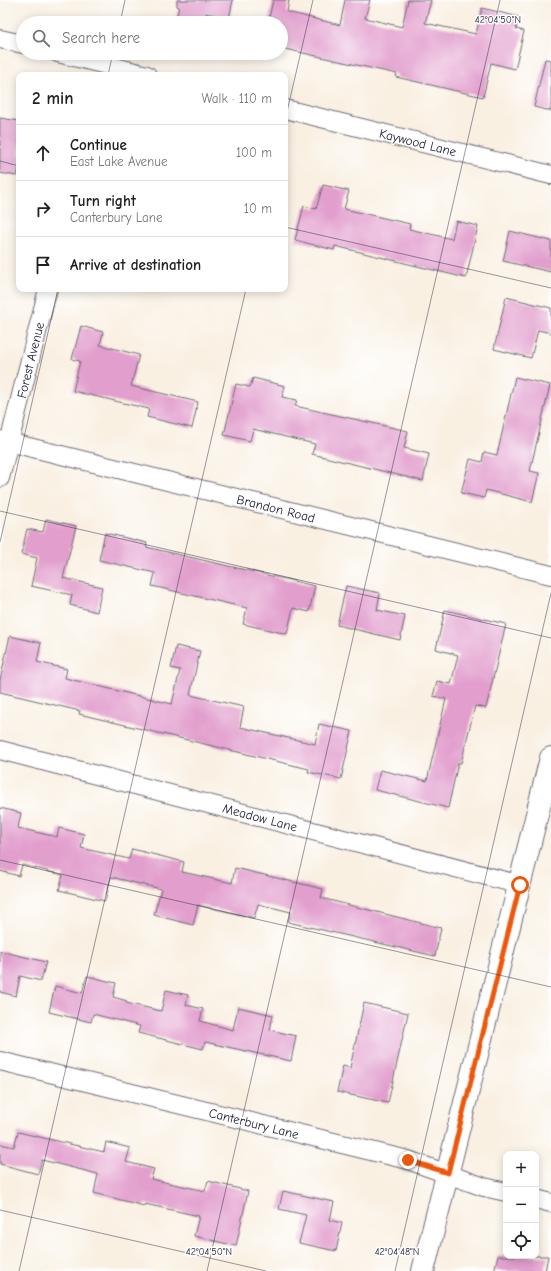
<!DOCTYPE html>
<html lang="en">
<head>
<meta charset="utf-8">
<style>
  :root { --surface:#fff; --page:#f2f2f2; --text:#202124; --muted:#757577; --line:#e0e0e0 }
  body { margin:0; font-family:"Comic Neue",sans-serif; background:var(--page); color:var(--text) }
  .controls { position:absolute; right:12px; bottom:12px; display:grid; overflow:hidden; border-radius:8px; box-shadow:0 2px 10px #0003 }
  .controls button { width:36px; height:36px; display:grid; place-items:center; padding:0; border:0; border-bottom:1px solid var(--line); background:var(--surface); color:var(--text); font:20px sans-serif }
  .stop { position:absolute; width:12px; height:12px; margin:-9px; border:3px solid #ea580c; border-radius:50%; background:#fff }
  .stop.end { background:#ea580c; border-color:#fff; box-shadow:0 1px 4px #0008 }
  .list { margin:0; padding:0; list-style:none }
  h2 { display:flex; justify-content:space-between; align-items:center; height:52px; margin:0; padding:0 16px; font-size:17px }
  h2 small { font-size:13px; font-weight:400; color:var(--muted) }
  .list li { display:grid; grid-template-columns:26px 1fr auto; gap:12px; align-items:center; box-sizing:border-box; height:56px; padding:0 16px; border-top:1px solid var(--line) }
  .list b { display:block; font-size:15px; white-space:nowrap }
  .list p { margin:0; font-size:13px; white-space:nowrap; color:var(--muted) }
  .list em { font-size:13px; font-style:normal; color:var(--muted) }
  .icon { flex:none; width:22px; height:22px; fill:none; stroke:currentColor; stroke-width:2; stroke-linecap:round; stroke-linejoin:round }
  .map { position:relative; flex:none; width:551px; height:1271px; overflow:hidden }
  .search { position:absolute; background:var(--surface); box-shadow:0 2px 10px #0003; left:16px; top:16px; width:272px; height:44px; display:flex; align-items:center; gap:10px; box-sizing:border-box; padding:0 14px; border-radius:22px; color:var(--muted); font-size:15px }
  .panel { position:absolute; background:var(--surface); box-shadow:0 2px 10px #0003; left:16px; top:72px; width:272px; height:220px; border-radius:8px }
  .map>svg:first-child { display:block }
  .building { fill:#e29fce }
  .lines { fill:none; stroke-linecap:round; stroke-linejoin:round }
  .street-casing { stroke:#6d6a75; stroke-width:20 }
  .primary-casing { stroke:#6d6a75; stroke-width:24 }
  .street { stroke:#fff; stroke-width:18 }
  .primary { stroke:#fff; stroke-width:22 }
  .route { stroke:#ea580c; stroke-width:5 }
  .ticks { fill:none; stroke:#22223b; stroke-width:1; stroke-opacity:0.45 }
  .labels { text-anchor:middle; stroke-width:3; stroke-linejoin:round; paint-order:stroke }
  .street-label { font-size:13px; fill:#22223b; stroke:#fff }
  .ticks-label { font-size:10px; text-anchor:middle; fill:#22223b; stroke:#fff; stroke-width:3; stroke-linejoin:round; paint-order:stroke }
</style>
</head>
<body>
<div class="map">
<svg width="551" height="1271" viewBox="0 0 551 1271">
  <rect width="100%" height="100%" fill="#fff"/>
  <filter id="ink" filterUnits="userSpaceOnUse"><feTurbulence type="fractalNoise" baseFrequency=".025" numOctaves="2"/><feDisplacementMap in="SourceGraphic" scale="8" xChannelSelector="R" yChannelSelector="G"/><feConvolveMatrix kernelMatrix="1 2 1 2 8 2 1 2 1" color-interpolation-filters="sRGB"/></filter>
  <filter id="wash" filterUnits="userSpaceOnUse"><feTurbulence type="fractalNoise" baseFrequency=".012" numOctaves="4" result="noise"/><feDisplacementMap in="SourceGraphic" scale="16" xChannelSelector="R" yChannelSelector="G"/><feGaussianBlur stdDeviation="0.9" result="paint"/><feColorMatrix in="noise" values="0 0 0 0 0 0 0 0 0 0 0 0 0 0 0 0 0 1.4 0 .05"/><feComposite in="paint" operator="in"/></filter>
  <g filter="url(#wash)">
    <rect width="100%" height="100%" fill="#f9f0e2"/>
    <g id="blocks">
      <g class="building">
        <path d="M177,0h56l-4,19 -23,-6 -3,10h-18l-10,-2 4,-14 -2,-1z"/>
        <path d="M273,0h16l-2,12 53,13 5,-25h25l-5,18 37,9 6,-27h23l-6,23 51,11 6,-26 37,9 -3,12 8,2 -9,38 -24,-6 -8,34 -87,-20 1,-3 -116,-26v-25h-13z"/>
        <path d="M545,59l6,1v51l-17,-4z"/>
        <path d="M0,118l19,3v45l-2,10 -17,-3z"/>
        <path d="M323,185l26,6 -5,18 66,15 -1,5 43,10 4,-18 22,5 -12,52 -131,-32 -1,4 -39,-10 9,-34 12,3z"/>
        <path d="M510,231l41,10v31l-48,-11z"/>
        <path d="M506,297l45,11v25l-13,-3 -7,28 -37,-9z"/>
        <path d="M81,326l22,6 -3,13 39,10 -8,31 67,16 -6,26 -45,-11 2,-8 -76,-18 7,-30 -8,-2z"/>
        <path d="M515,377l35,8 -20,86 9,2 -7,29 -46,-12 -2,8 -23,-5 9,-34 12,3 2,-10 13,3z"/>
        <path d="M253,378l32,8 -3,11 15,3 -2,6 113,25 -4,17 25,6 -6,27 -111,-27 3,-10 -62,-15 -3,12 -26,-6 12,-51 14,3z"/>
        <path d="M46,519l30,7 -13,52 39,9 -5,25 -27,-7 2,-10 -41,-9 6,-28 -16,-4 6,-25 16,3z"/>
        <path d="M105,533l42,10 -1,4 169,39 -6,26 -16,-4 -6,26 -44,-10 4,-16 -95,-22 3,-13 -56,-13z"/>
        <path d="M346,586l34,7 -3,17 28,6 -5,24 -63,-15z"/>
        <path d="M445,610l61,14 -20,84 -11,-2 -14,57h-3l-10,45 -73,-18 5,-20 47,11 19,-82 -13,-3 4,-15 14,3 7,-29 -22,-6z"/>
        <path d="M10,636l31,7 -4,19 30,7 -2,9 107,26 8,-34 -9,-2 5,-22 24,5 -10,44 54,12 -4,20 75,17 4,-20 33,7 -11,48 -33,-7 1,-3 -230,-55 1,-3 -80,-19v-12z"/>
        <path d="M0,808l21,5 -3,15 39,9 2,-9 25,6 -3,14 48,11 3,-10 52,13 -2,10 50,11 3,-15 88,21 -2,9 120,30 -6,28 -147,-34 3,-10 -33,-8 -4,14 -56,-13 -5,20 -39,-10 7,-26 -50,-12 -6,24 -46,-11 4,-15 -41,-10 -3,11 -19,-5z"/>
        <path d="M0,951l46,11 -5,19 -21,-5 -4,20 -16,-4z"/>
        <path d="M87,976l29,7 -3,14 14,4 -1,2 35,8 5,-21 22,5 -2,10 17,4 -3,12 33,9 5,-23 35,8 -3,15 26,6 -5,25 -86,-19 -2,7 -65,-16 2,-7 -47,-12 -2,8 -42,-10 6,-26 27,7z"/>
        <path d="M364,1003l44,10 -20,90 -51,-11 6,-26 7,2z"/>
        <path d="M18,1132l86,20 2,-10 24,6 -4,14 28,7 -3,10 54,12 3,-10 40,10 -12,55 -42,-10 5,-20 -54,-12 -1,2 -50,-13 4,-19 -56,-14 -4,14 -38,-10v-20l14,3z"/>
        <path d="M283,1191l51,11 -4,18 12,3 -6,28 -37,-8 7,-28 -27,-6z"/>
        <path d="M498,1256h50l-3,15h-51z"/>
      </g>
    </g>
  </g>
  <g filter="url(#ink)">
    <use href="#blocks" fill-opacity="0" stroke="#6d6a75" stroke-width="1"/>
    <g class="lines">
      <g class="street-casing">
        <g id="street">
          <path d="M0,39l23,5"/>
          <path d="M58,53l89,22"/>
          <path d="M285,109l266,66"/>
          <path d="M0,440l551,135"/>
          <path d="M0,478l48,-189"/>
          <path d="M0,750l521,135"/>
          <path d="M0,1061l408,99 76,27 22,5"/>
          <path d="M536,1199l15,4"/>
        </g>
      </g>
      <g class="primary-casing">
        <path id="primary" d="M423,1271l128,-513"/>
      </g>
      <use href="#street" class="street"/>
      <use href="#primary" class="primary"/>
    </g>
  </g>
  <g class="lines" filter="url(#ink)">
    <path class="route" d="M408,1160l40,13 72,-288"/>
  </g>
  <path class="ticks" d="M120,23l5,-23M108,75l5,-22M285,120l28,-120M0,161l19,5M285,227l266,61M0,511l551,127M0,542l58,-253M0,860l551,127M0,1210l266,61M19,1271l227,-982M207,1271l293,-1271M395,1271l156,-678"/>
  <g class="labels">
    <g class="street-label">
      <text transform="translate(418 142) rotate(14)" y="5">Kaywood Lane</text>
      <text transform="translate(30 360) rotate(-76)" y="5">Forest Avenue</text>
      <text transform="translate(276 508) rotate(14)" y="5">Brandon Road</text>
      <text transform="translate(260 817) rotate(15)" y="5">Meadow Lane</text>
      <text transform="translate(254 1123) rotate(14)" y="5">Canterbury Lane</text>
    </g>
  </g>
  <g class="ticks-label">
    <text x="498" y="23">42°04'50"N</text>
    <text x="209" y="1255">42°04'50"N</text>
    <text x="397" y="1255">42°04'48"N</text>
  </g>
</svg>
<div class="controls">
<button>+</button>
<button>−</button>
<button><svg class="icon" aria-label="locate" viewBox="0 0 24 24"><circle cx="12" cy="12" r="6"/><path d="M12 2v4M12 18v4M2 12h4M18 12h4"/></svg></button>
</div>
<div class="stop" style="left:520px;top:885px"></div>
<div class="stop end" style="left:408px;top:1160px"></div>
<div class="search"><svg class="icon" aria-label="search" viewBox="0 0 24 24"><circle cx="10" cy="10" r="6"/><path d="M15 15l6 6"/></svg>Search here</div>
<section class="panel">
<h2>2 min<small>Walk · 110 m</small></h2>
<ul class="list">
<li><svg class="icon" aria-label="ahead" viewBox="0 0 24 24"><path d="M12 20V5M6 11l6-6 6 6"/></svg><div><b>Continue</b><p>East Lake Avenue</p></div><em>100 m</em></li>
<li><svg class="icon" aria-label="right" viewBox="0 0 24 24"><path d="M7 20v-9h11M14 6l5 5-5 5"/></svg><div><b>Turn right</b><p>Canterbury Lane</p></div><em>10 m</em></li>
<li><svg class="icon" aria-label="arrive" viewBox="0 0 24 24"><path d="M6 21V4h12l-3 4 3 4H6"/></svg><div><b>Arrive at destination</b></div></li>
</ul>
</section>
</div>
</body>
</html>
